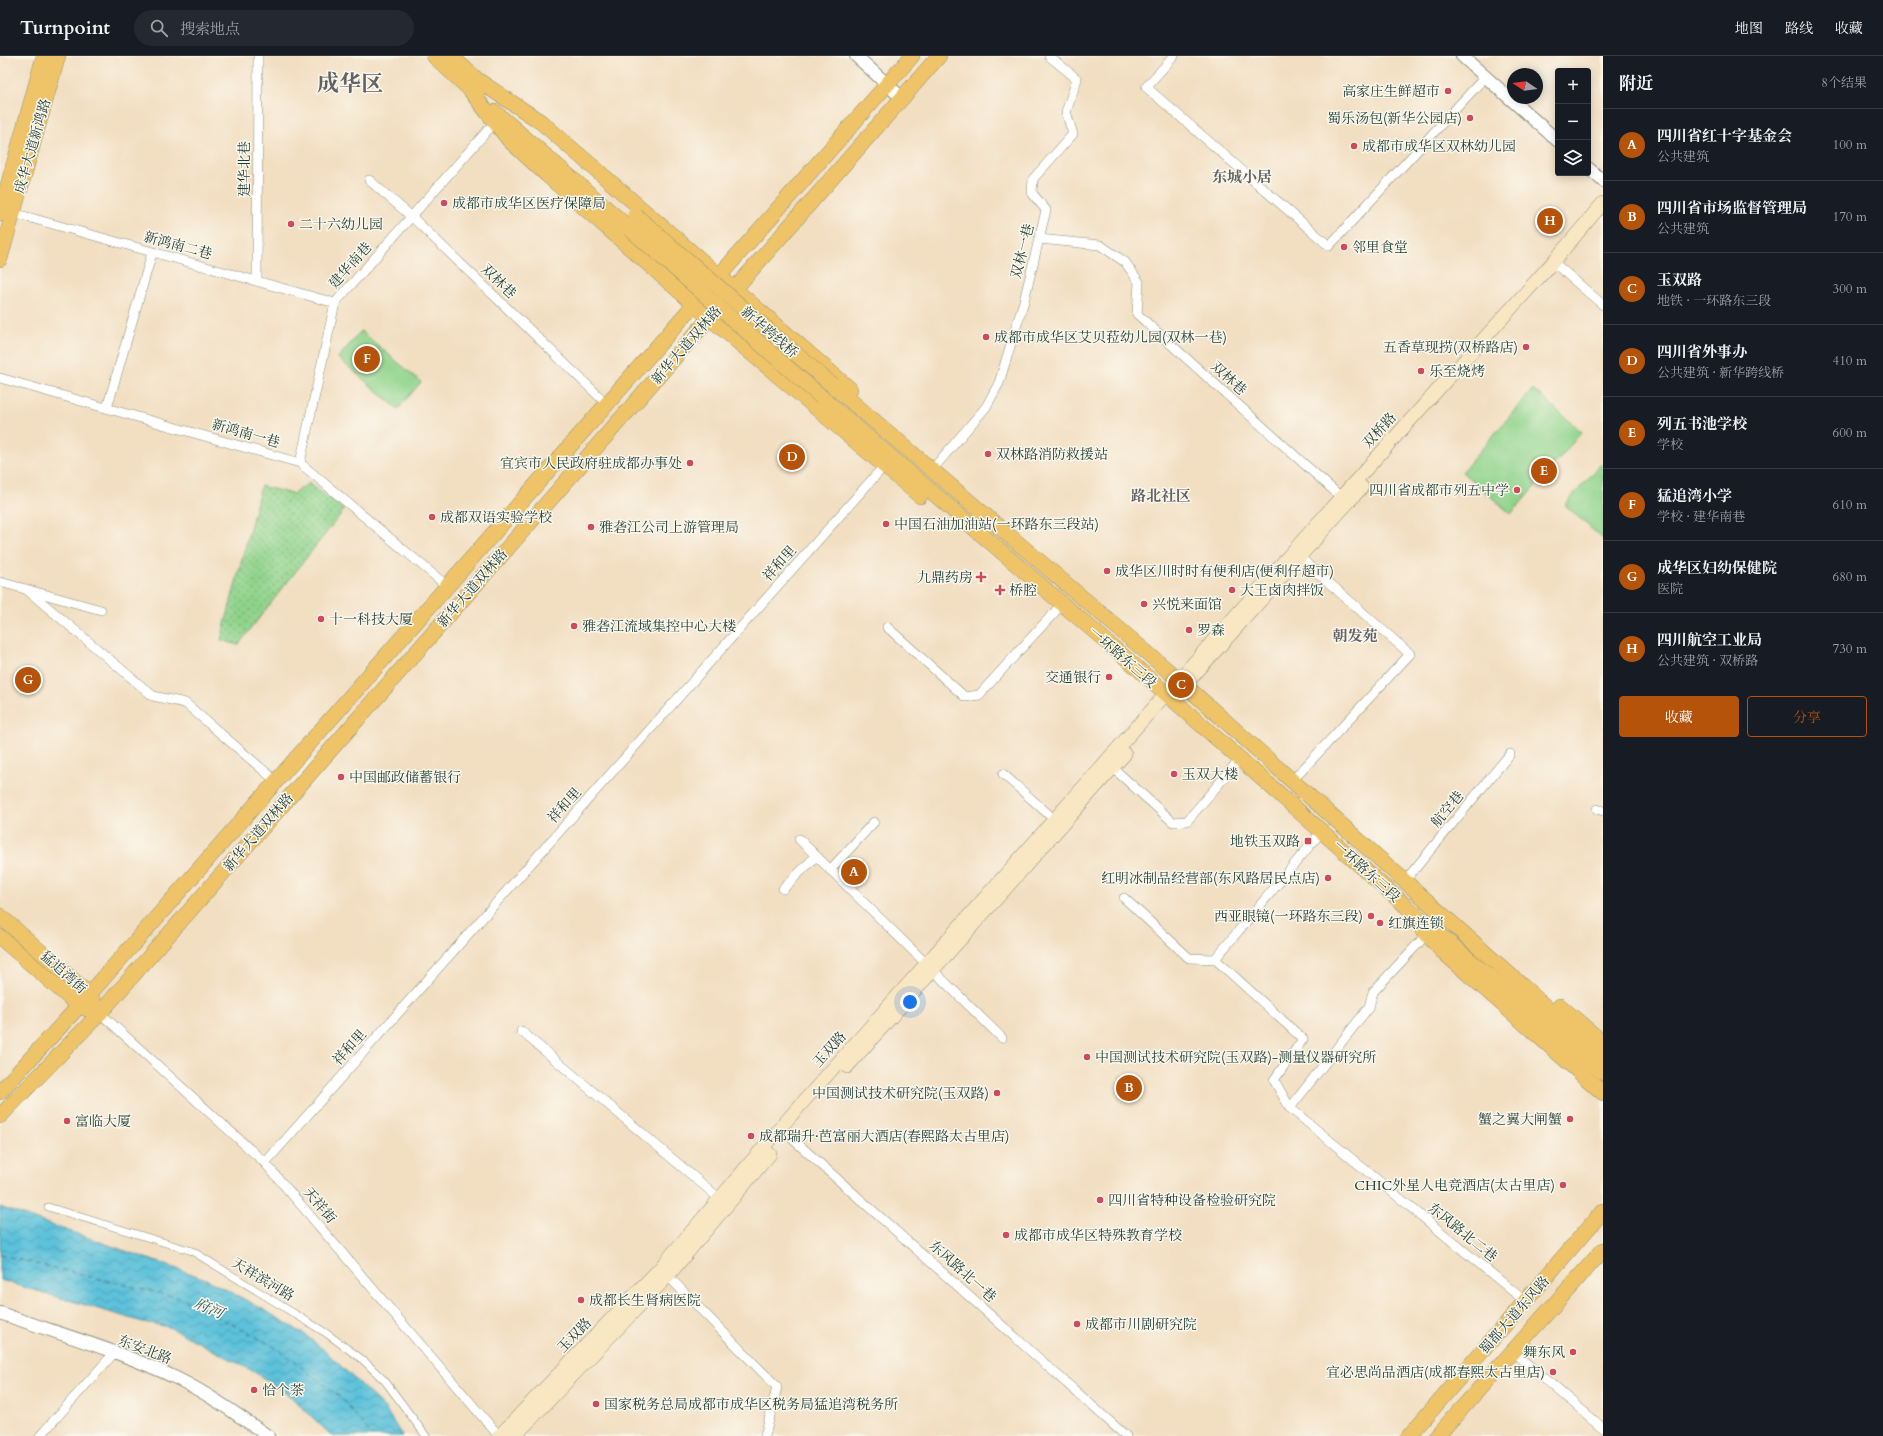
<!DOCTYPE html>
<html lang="zh">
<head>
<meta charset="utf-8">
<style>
  :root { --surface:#171b24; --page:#242831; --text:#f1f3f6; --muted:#9ea1a6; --line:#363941; --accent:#b45309 }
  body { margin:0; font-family:Cardo,"Noto Serif SC",serif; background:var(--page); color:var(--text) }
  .controls { position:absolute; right:12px; top:12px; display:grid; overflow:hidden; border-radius:4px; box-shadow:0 2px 10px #0003 }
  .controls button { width:36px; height:36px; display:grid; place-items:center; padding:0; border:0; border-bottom:1px solid var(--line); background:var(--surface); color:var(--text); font:20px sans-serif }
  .compass { position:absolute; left:1507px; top:12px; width:36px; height:36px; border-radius:50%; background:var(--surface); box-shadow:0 2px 10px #0003; rotate:283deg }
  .you { position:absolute; left:910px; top:946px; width:14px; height:14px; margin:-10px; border:3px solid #fff; border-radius:50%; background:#1a73e8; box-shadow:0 0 0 6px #1a73e833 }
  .badge { display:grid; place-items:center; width:26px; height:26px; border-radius:50%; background:var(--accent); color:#fff; font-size:13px; font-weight:700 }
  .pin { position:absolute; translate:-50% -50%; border:2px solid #fff; box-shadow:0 1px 4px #0006 }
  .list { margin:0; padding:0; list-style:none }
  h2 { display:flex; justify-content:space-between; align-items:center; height:52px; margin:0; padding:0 16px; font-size:17px }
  h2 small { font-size:13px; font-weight:400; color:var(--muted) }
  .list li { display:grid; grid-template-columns:26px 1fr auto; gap:12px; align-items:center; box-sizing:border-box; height:72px; padding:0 16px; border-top:1px solid var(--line) }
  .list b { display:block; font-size:15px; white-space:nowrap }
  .list p { margin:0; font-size:13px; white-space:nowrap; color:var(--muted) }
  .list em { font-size:13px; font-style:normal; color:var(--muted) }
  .actions { display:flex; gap:8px; padding:12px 16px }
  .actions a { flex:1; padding:9px 0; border:1px solid var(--accent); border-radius:4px; text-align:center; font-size:14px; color:var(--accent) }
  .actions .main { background:var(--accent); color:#fff }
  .icon { flex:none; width:22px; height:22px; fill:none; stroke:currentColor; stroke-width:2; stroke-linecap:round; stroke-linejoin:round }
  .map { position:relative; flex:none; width:1603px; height:1380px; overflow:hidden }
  header { display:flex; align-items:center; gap:24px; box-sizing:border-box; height:56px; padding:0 20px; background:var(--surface); border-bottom:1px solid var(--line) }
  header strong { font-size:19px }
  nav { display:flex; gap:22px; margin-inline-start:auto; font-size:14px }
  .search { width:280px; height:36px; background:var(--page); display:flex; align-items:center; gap:10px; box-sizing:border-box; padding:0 14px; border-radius:22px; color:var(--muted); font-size:15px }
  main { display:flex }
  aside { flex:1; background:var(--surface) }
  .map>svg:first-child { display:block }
  .grass { fill:#8fd38b; stroke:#578860 }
  .park { fill:url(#park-dots); stroke:#578860 }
  .water { fill:url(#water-waves); stroke:#3e7f87 }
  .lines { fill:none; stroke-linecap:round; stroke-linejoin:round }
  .ferry { stroke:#2e5e5e; stroke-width:1; stroke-dasharray:5 4; stroke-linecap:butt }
  .pedestrian-casing { stroke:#888e7a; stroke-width:8 }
  .minor-casing { stroke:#888e7a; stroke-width:10 }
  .tertiary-casing { stroke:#888e7a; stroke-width:14 }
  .secondary-casing { stroke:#888e7a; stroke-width:14 }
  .primary-casing { stroke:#888e7a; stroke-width:16 }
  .pedestrian { stroke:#fff; stroke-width:7 }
  .minor { stroke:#fff; stroke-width:9 }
  .tertiary { stroke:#fff; stroke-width:12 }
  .secondary { stroke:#f9e7c3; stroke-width:13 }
  .primary { stroke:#efc469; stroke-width:15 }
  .primary-bridge-casing { stroke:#888e7a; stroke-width:16; stroke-linecap:butt }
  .primary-bridge { stroke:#efc469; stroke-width:15 }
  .poi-dot { fill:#d1495b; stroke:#fbf7ec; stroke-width:1.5 }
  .labels { text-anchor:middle; stroke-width:3; stroke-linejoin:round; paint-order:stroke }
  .poi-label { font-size:14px; fill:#1f3d34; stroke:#fbf7ec; text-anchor:start }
  .street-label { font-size:14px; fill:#1f3d34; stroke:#fbf7ec }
  .neighbourhood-label { font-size:15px; font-weight:bold; fill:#626367; stroke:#fbf7ec }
  .water-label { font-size:15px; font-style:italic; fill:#2e5e5e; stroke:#fbf7ec }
  .town-label { font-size:22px; font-weight:bold; fill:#626367; stroke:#fbf7ec }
</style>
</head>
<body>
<header>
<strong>Turnpoint</strong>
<div class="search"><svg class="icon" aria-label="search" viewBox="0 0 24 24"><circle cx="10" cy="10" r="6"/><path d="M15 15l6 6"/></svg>搜索地点</div>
<nav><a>地图</a><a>路线</a><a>收藏</a></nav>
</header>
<main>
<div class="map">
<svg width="1603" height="1380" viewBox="0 0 1603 1380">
  <defs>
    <pattern id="park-dots" width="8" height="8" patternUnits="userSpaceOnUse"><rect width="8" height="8" fill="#8fd38b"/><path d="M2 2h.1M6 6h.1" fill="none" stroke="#74ac72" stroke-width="1.8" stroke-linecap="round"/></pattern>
    <pattern id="water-waves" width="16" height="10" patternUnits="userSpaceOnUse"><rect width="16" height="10" fill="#5cc1da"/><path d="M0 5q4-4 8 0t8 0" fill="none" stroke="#4b9eb2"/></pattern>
  </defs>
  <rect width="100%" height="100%" fill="#fbf7ec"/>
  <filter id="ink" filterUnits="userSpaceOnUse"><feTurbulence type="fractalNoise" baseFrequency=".025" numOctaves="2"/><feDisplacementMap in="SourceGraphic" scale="8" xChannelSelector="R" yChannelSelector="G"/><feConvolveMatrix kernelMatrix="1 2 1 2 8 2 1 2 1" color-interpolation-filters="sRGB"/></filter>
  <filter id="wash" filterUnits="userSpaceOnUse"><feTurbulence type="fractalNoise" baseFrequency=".012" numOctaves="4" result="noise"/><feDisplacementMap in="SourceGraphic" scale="16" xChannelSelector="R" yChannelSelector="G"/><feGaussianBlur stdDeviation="0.9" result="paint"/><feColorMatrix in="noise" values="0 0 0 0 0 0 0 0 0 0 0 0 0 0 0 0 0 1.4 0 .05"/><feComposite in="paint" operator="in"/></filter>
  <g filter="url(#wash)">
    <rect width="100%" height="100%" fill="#f2dec1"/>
    <g class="grass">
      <path d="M361,275l60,51 -23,27 -60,-51z"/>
      <path d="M1533,333l49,43 -71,82 -49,-42z"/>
      <path d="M1601,408l2,2v73l-38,-34z"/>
    </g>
    <path class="park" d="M309,427l35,27 -106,135 -17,-5 40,-154 32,8z"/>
    <path class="water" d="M0,1151l206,72 57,30 41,25 20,16 61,58 17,28h-70l-41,-39 -38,-26 -84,-44 -26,-5 -143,-42z"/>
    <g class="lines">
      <path class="ferry" d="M0,1199l184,44 91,48 65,50 33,39"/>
    </g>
  </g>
  <g filter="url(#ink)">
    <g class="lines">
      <g class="pedestrian-casing">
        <path id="pedestrian" d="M48,1151l144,44 134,82 37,27 22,21 41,55"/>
      </g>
      <g class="minor-casing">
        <g id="minor">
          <path d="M1174,0l-28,31 183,159 156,-169"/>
          <path d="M369,124l43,37 195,187"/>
          <path d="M13,157l322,90"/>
          <path d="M1039,183l61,6 25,17 14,20 -2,32 204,183"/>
          <path d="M1553,206l50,43"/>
          <path d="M257,225l1,-225"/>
          <path d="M0,322l300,85 147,123"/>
          <path d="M107,352l45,-155"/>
          <path d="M300,407l35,-160 160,-181"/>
          <path d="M937,408l49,-57 13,-24 25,-82 22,-91 -14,-17 1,-14 40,-45 -7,-22 11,-33 -28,-23"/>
          <path d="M0,526l101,28"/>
          <path d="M26,533l127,107 32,7 91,78"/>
          <path d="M887,571l78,70 14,-2 83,-91"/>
          <path d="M1113,712l60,54 14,-1 53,-62"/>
          <path d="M1003,718l52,46"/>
          <path d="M1293,724l117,-126 -114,-100"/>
          <path d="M1597,753l6,2"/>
          <path d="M799,783l203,199"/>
          <path d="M830,814l44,-48"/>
          <path d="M1404,826l106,-128"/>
          <path d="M783,833l33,-33"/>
          <path d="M1124,842l65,60 26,1 107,-128"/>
          <path d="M1427,878l-54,58 -4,15 -79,101 236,194"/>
          <path d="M1215,903l88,80 -29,41 16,28"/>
          <path d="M100,957l165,150 234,273"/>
          <path d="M521,975l199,168"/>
          <path d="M780,1072l346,308"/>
          <path d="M265,1107l619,-697"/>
          <path d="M668,1220l109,111 -12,49"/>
          <path d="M1513,1296l90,76"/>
          <path d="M40,1380l74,-83"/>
        </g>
      </g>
      <g class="tertiary-casing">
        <g id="tertiary">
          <path d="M856,0l46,42"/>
          <path d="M1462,0l96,85"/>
          <path d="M1588,112l15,13"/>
          <path d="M0,1257c59,21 121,38 178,66 31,15 61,37 90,57"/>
        </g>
      </g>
      <g class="secondary-casing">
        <g id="secondary">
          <path d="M1186,628l176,-197"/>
          <path d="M847,1011l278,-313"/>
          <path d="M499,1380l161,-168 120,-140 561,-631 212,-235 50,-59"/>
          <path d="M515,1380l153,-160 102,-122"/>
        </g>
      </g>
      <g class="primary-casing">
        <g id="primary">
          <path d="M434,0l43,40"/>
          <path d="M451,0l34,31"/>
          <path d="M479,25l62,41 309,267"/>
          <path d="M470,34l39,50 38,35 163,143 210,178"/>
          <path d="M495,56l134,116"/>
          <path d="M0,158l44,-158"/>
          <path d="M0,203l58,-203"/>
          <path d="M832,329l347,295 424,378"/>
          <path d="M821,341l314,269 272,241 196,166"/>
          <path d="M0,860l89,78 4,7"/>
          <path d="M1424,875l17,19 162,143"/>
          <path d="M0,881l79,69 8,3"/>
          <path d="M1560,950l43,37"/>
          <path d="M0,1036l79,-86 833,-950"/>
          <path d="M0,1060l100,-103 839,-957"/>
          <path d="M1409,1380l194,-225"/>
          <path d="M1437,1380l166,-186"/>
        </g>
      </g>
      <use href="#pedestrian" class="pedestrian"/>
      <use href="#minor" class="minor"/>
      <use href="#tertiary" class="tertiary"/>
      <use href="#secondary" class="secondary"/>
      <use href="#primary" class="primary"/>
      <g class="primary-bridge-casing">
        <g id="primary-bridge">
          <path d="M635,159l197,170"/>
          <path d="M629,172l192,169"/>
        </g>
      </g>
      <use href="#primary-bridge" class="primary-bridge"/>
    </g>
  </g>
  <g class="poi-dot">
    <circle cx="1448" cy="35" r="4"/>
    <circle cx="1470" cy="62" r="4"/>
    <circle cx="1354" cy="90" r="4"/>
    <circle cx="444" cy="147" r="4"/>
    <circle cx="291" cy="168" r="4"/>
    <circle cx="1344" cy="191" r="4"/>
    <circle cx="986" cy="281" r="4"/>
    <circle cx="1526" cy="291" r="4"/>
    <circle cx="1421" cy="315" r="4"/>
    <circle cx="988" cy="398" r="4"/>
    <circle cx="690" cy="407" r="4"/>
    <circle cx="1517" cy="434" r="4"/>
    <circle cx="432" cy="461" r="4"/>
    <circle cx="886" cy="468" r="4"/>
    <circle cx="591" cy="471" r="4"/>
    <circle cx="1107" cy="515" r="4"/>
    <path d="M979 515h4v4h4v4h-4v4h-4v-4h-4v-4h4z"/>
    <path d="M998 528h4v4h4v4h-4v4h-4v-4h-4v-4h4z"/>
    <circle cx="1232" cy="534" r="4"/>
    <circle cx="1144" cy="548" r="4"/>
    <circle cx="321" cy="563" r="4"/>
    <circle cx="574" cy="570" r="4"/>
    <circle cx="1189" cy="574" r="4"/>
    <circle cx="1109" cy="621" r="4"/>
    <circle cx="1174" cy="718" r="4"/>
    <circle cx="341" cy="721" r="4"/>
    <rect x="1304" y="781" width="8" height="8" rx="2"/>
    <circle cx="1328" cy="822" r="4"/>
    <circle cx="1371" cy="860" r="4"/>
    <circle cx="1380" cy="867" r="4"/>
    <circle cx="1087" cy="1001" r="4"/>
    <circle cx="997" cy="1037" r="4"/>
    <circle cx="1570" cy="1063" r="4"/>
    <circle cx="67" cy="1065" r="4"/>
    <circle cx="751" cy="1080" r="4"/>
    <circle cx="1563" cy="1129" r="4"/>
    <circle cx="1100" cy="1144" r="4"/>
    <circle cx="1006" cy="1179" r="4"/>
    <circle cx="581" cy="1244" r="4"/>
    <circle cx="1077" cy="1268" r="4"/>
    <circle cx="1573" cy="1296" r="4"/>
    <circle cx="1553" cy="1316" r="4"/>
    <circle cx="254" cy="1334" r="4"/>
    <circle cx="596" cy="1348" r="4"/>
  </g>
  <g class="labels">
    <g class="poi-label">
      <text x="1440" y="40" text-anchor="end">高家庄生鲜超市</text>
      <text x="1462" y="67" text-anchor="end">蜀乐汤包(新华公园店)</text>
      <text x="1362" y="95">成都市成华区双林幼儿园</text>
      <text x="452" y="152">成都市成华区医疗保障局</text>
      <text x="299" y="173">二十六幼儿园</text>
      <text x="1352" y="196">邻里食堂</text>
      <text x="994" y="286">成都市成华区艾贝菈幼儿园(双林一巷)</text>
      <text x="1518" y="296" text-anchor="end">五香草现捞(双桥路店)</text>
      <text x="1429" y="320">乐至烧烤</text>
      <text x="996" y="403">双林路消防救援站</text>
      <text x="682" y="412" text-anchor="end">宜宾市人民政府驻成都办事处</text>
      <text x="1509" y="439" text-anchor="end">四川省成都市列五中学</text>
      <text x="440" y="466">成都双语实验学校</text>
      <text x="894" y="473">中国石油加油站(一环路东三段站)</text>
      <text x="599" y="476">雅砻江公司上游管理局</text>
      <text x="1115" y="520">成华区川时时有便利店(便利仔超市)</text>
      <text x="973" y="526" text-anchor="end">九鼎药房</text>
      <text x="1009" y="539">桥腔</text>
      <text x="1240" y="539">大王卤肉拌饭</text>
      <text x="1152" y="553">兴悦来面馆</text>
      <text x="329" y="568">十一科技大厦</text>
      <text x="582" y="575">雅砻江流域集控中心大楼</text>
      <text x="1197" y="579">罗森</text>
      <text x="1101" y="626" text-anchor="end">交通银行</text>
      <text x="1182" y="723">玉双大楼</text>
      <text x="349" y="726">中国邮政储蓄银行</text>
      <text x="1300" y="790" text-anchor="end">地铁玉双路</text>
      <text x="1320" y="827" text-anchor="end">红明冰制品经营部(东风路居民点店)</text>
      <text x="1363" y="865" text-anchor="end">西亚眼镜(一环路东三段)</text>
      <text x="1388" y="872">红旗连锁</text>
      <text x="1095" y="1006">中国测试技术研究院(玉双路)-测量仪器研究所</text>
      <text x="989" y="1042" text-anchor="end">中国测试技术研究院(玉双路)</text>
      <text x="1562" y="1068" text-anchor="end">蟹之翼大闸蟹</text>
      <text x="75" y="1070">富临大厦</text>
      <text x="759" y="1085">成都瑞升·芭富丽大酒店(春熙路太古里店)</text>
      <text x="1555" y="1134" text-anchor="end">CHIC外星人电竞酒店(太古里店)</text>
      <text x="1108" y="1149">四川省特种设备检验研究院</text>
      <text x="1014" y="1184">成都市成华区特殊教育学校</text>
      <text x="589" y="1249">成都长生肾病医院</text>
      <text x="1085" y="1273">成都市川剧研究院</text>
      <text x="1565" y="1301" text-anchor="end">舞东风</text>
      <text x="1545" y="1321" text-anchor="end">宜必思尚品酒店(成都春熙太古里店)</text>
      <text x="262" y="1339">恰个茶</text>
      <text x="604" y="1353">国家税务总局成都市成华区税务局猛追湾税务所</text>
    </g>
    <g class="street-label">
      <text transform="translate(32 90) rotate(-74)" y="5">成华大道新鸿路</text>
      <text transform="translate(244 113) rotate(-90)" y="5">建华北巷</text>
      <text transform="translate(178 189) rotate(15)" y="5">新鸿南二巷</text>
      <text transform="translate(1022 195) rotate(-76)" y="5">双林一巷</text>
      <text transform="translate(350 209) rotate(-48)" y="5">建华南巷</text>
      <text transform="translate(499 225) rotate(44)" y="5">双林巷</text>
      <text transform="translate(770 276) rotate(41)" y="5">新华跨线桥</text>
      <text transform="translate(686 289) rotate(-49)" y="5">新华大道双林路</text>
      <text transform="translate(1229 322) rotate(42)" y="5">双林巷</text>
      <text transform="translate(1379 374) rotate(-48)" y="5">双桥路</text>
      <text transform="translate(246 377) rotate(16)" y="5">新鸿南一巷</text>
      <text transform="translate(779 507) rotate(-48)" y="5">祥和里</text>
      <text transform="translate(472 532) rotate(-49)" y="5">新华大道双林路</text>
      <text transform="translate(1123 601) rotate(41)" y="5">一环路东三段</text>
      <text transform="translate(564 749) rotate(-48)" y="5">祥和里</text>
      <text transform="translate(1447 753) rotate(-50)" y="5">航空巷</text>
      <text transform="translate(258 776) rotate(-49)" y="5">新华大道双林路</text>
      <text transform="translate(1367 815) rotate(42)" y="5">一环路东三段</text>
      <text transform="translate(64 916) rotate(42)" y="5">猛追湾街</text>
      <text transform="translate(349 991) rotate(-48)" y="5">祥和里</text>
      <text transform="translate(829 993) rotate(-48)" y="5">玉双路</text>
      <text transform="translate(320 1149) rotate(50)" y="5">天祥街</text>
      <text transform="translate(1463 1176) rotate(39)" y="5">东风路北二巷</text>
      <text transform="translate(963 1215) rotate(42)" y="5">东风路北一巷</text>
      <text transform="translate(263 1223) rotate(31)" y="5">天祥滨河路</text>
      <text transform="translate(1514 1259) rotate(-49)" y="5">蜀都大道东风路</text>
      <text transform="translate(574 1279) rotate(-46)" y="5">玉双路</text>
      <text transform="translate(145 1293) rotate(21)" y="5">东安北路</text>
    </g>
    <g class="neighbourhood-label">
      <text x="1242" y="126">东城小居</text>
      <text x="1161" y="445">路北社区</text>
      <text x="1355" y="585">朝发苑</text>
    </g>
    <g class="water-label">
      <text transform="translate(209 1252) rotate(24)" y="5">府河</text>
    </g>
    <g class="town-label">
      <text x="350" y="35">成华区</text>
    </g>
  </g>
</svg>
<div class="controls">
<button>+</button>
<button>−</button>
<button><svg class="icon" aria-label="layers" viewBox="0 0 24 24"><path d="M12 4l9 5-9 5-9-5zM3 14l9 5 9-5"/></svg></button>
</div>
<svg class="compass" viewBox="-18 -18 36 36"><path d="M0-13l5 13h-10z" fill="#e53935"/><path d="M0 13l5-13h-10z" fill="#9ea1a6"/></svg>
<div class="you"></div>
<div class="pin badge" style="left:854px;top:816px">A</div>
<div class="pin badge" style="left:1129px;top:1032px">B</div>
<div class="pin badge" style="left:1181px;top:629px">C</div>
<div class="pin badge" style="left:792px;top:401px">D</div>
<div class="pin badge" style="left:1544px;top:415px">E</div>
<div class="pin badge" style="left:367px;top:303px">F</div>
<div class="pin badge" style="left:28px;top:624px">G</div>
<div class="pin badge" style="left:1550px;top:165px">H</div>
</div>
<aside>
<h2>附近<small>8个结果</small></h2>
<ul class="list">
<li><span class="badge">A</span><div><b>四川省红十字基金会</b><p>公共建筑</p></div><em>100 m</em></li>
<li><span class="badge">B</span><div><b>四川省市场监督管理局</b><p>公共建筑</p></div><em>170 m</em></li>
<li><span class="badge">C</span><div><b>玉双路</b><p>地铁 · 一环路东三段</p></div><em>300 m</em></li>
<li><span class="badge">D</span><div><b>四川省外事办</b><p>公共建筑 · 新华跨线桥</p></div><em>410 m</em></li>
<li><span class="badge">E</span><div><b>列五书池学校</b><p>学校</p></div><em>600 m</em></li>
<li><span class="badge">F</span><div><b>猛追湾小学</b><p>学校 · 建华南巷</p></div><em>610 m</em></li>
<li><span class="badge">G</span><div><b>成华区妇幼保健院</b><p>医院</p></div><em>680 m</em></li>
<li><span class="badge">H</span><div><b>四川航空工业局</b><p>公共建筑 · 双桥路</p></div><em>730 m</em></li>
</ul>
<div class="actions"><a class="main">收藏</a><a>分享</a></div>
</aside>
</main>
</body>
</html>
